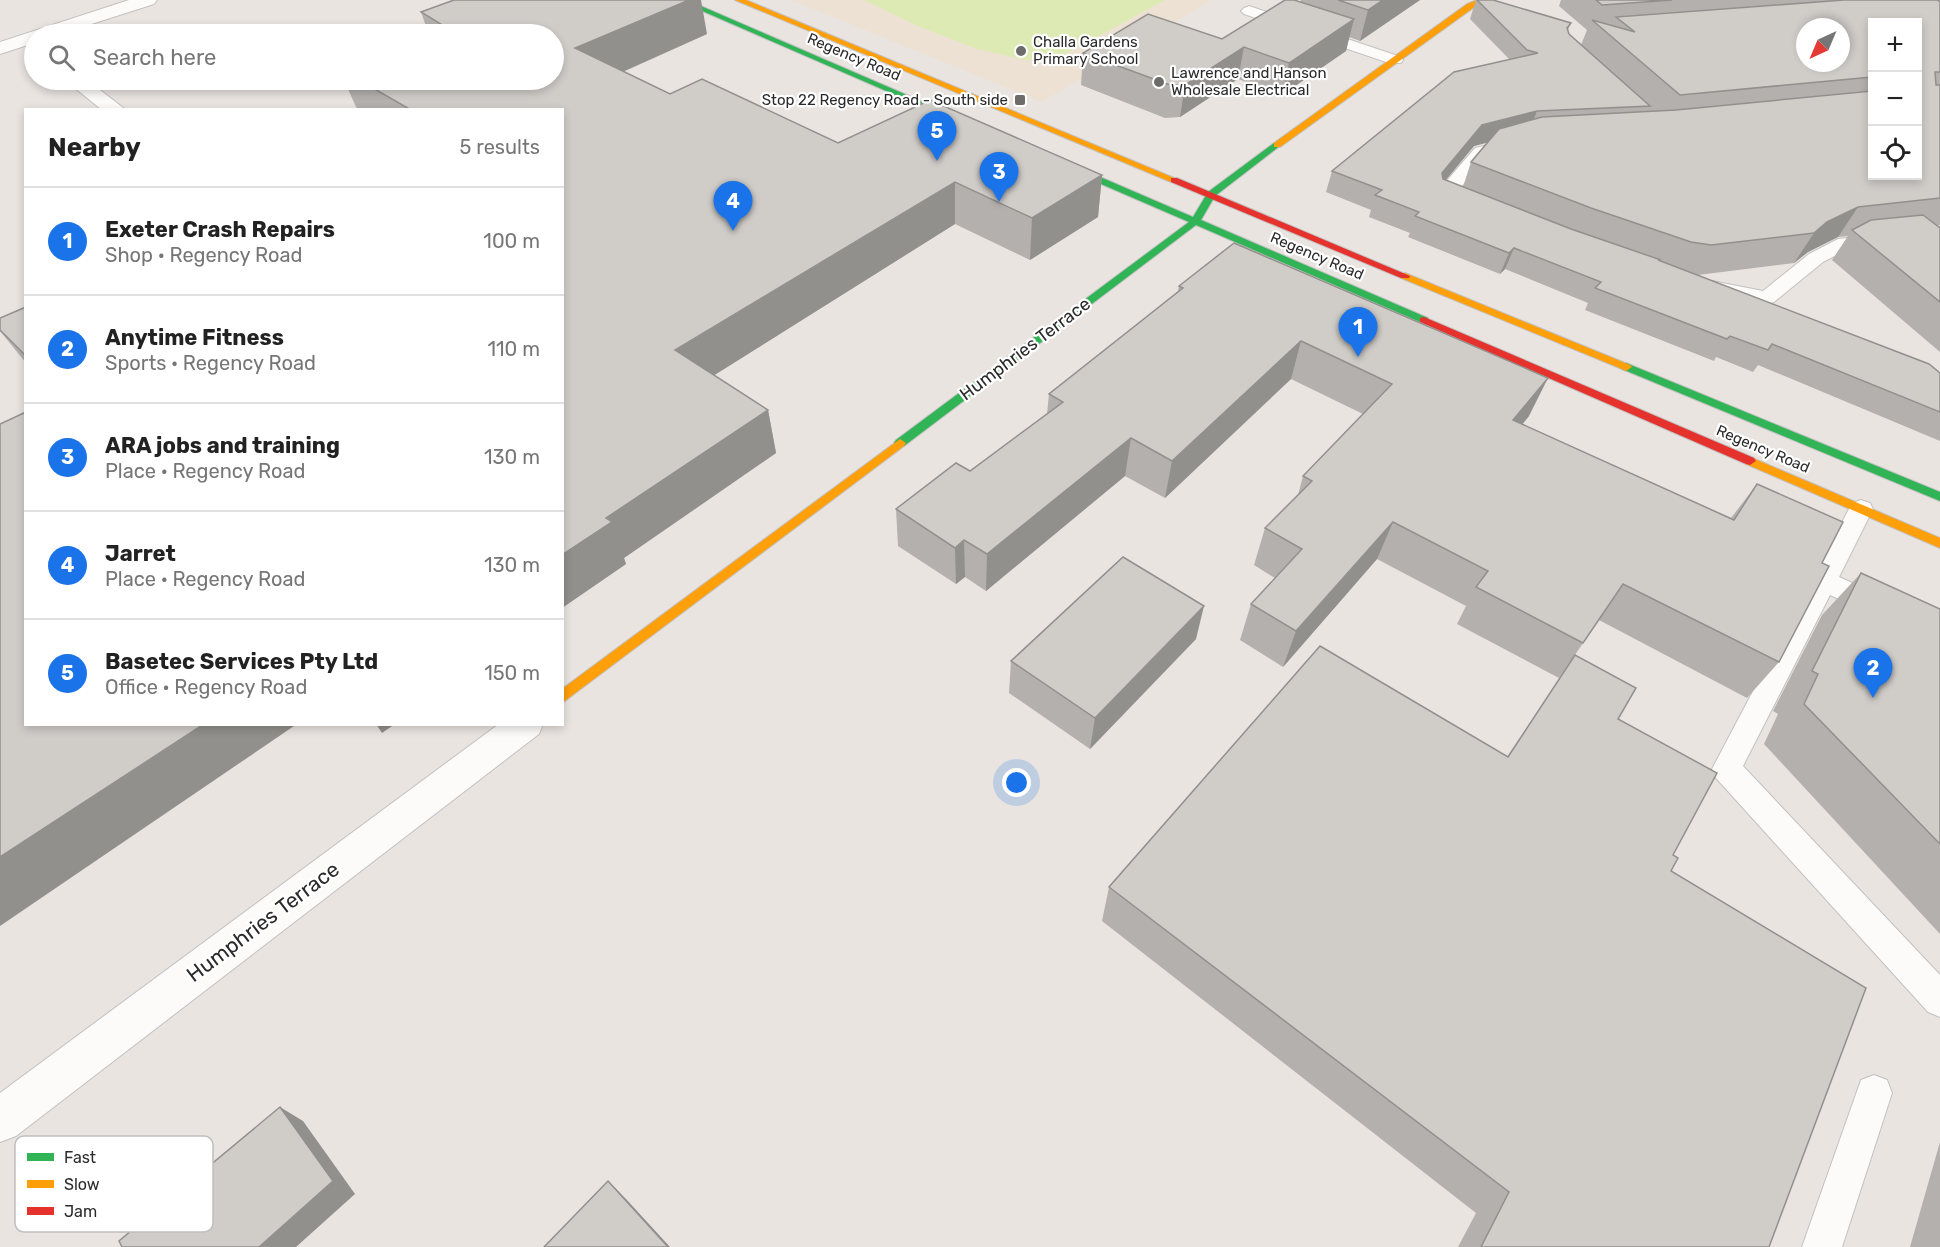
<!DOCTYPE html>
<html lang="en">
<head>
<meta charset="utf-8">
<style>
  :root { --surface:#fff; --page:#f2f2f2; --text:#222; --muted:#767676; --line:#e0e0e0; --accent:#1a73e8 }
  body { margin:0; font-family:Rubik,sans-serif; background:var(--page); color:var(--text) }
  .controls { position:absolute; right:18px; top:18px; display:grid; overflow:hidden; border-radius:0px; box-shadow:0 3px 9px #0003 }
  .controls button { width:54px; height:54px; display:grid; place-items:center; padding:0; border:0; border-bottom:2px solid var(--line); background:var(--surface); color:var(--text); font:30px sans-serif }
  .compass { position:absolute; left:1796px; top:18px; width:54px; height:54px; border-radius:50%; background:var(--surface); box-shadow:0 3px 9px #0003; rotate:224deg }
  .you { position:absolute; left:1017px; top:783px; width:21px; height:21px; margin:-15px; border:4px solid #fff; border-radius:50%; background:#1a73e8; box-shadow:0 0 0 9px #1a73e833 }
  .badge { display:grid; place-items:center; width:39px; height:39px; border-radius:50%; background:var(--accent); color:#fff; font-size:20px; font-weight:700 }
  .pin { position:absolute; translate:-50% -50px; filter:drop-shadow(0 2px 3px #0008) }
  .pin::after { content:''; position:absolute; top:32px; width:21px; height:18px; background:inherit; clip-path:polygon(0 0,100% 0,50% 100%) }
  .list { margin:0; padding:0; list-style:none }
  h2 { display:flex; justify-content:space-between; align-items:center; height:78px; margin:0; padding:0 24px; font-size:26px }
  h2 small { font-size:20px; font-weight:400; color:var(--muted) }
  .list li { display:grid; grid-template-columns:39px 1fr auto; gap:18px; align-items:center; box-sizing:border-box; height:108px; padding:0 24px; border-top:2px solid var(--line) }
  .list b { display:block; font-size:22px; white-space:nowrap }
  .list p { margin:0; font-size:20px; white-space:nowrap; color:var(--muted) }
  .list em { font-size:20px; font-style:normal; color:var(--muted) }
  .icon { flex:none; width:33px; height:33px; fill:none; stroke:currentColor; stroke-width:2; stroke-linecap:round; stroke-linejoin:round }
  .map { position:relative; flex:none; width:1940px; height:1247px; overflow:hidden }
  .search { position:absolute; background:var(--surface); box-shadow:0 3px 9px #0003; left:24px; top:24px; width:540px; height:66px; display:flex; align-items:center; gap:15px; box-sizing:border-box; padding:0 21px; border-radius:33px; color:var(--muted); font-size:22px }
  .panel { position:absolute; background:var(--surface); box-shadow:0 3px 9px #0003; left:24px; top:108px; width:540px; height:618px; border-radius:0px }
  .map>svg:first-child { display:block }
  .education { fill:#ede1d4 }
  .pitch { fill:#ddeab4 }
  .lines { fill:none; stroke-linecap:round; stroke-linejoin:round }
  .lane-casing { stroke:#c2c1c2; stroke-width:2 }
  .street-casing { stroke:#c2c1c2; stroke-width:2 }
  .fast-casing { stroke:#c2c1c2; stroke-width:2 }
  .slow-casing { stroke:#c2c1c2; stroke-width:2 }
  .jam-casing { stroke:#c2c1c2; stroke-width:2 }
  .lane { fill:#fcfbfa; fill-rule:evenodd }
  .street { fill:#fcfbfa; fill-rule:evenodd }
  .fast { fill:#30b455; fill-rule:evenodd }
  .slow { fill:#ff9f0a; fill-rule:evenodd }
  .jam { fill:#e5322d; fill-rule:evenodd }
  .wall { fill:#b3b0ad; fill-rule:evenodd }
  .shaded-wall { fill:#92908d }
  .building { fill:#d0cdc9; stroke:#92908d; stroke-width:1.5; fill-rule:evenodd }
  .poi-dot { fill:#6e6c6a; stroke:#fff; stroke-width:2 }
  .labels { text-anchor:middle; stroke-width:4.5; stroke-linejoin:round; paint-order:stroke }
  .far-poi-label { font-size:15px; fill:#2b2b2b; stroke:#fff; text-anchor:start }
  .far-street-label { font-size:15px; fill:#2b2b2b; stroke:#fff }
  .street-label { font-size:18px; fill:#2b2b2b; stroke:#fff }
  .near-street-label { font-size:21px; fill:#2b2b2b; stroke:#fff }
  .key { fill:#fff; stroke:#bfbfbf; stroke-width:1.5 }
  .key-label { font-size:16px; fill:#2b2b2b }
</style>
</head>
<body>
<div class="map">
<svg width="1940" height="1247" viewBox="0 0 1940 1247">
  <rect width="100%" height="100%" fill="#e9e4e0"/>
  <path class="education" d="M791,0h421l-170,102z"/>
  <path class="pitch" d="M864,0h301l-113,61 -27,-1 -48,-11 -57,-22z"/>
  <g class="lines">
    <g class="lane-casing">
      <g id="lane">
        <path d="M1249,6l152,51 2,3 -2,3h-12l-145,-49 -3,-3 3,-3z"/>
        <path d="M1501,142l6,1 3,4 -3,4 -20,5 -31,37 14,6 2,4 -2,4c-11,3 -27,-3 -34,-12l2,-4 37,-43z"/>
        <path d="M1940,227v12l-90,9 -27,14 -49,40 -7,2 -55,-11 -7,-2 -3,-4 3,-4 7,-2 51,10 46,-37 29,-15z"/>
        <path d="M1861,500l9,3 3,6 -34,68 101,45v23l-110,-50 -87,171 197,209v42l-12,-5 -212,-234 -4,-9 137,-260 3,-6z"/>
        <path d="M1874,1075l13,5 5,13 -50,154h-40l59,-167z"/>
      </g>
    </g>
    <g class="street-casing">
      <g id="street">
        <path d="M129,0h28l-3,4 -94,30h-26v9l-34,11v-12z"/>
        <path d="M65,80h22l39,30h-24z"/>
        <path d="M499,724h44l-4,10 -523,402 -16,6v-49z"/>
      </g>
    </g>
    <g class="fast-casing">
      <g id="fast">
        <path d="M677,0h10l280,121 -7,2z"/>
        <path d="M1274,143l7,2 -66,51 -14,24 227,98v4h-8l-224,-97 -292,221h-8l-2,-3 2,-3 293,-218 -132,-57v-4h6l130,56 15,-25z"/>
        <path d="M1626,363l314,129v9l-318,-132 -2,-2z"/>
      </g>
    </g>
    <g class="slow-casing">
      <g id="slow">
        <path d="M735,0h11l433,180 -8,2z"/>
        <path d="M1477,0h10l-14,8 -193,139h-6v-4l193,-139z"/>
        <path d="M1405,273l225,92 2,2 -6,4 -4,-2 -221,-91v-4z"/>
        <path d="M900,439l6,4 -2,3 -342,257v-14z"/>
        <path d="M1750,457l190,81v10l-194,-84 -2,-3 2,-3z"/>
      </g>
    </g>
    <g class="jam-casing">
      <g id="jam">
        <path d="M1171,178h6l233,98 -1,2h-8l-230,-96z"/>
        <path d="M1424,317l330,141 2,3 -6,4 -4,-1 -326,-142v-4z"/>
      </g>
    </g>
    <use href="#lane" class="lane"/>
    <use href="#street" class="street"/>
    <use href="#fast" class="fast"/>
    <use href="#slow" class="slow"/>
    <use href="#jam" class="jam"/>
  </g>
  <g class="wall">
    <path d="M1301,0h119l-60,41 -11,-4 -3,14 -64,44 -44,-16 -58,38 -15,1 -84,-33 2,-32 139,-14 78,-37z"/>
    <path d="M1476,0h17l78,23 -3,7 1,4 12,11 6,-15 -28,-24 2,-6h379v225l-3,1 3,2v124l-108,-92 16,-24 -10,1 -30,15 -14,11 -96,12 242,98v68l-182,-76 -5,7 -37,-15 -2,4 -129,-51 3,-7 -83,-34 -5,5 -92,-37 2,-4 -41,-16 2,-7 -45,-18 6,-21 178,-111 -40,-41zM1872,22h45l-45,154zM1488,142l-17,20 -8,25 -17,-7 28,-34z"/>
    <path d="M421,12l286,22 -84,38 47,22 168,49 264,32 -4,42 -68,43 -75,-36 -241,151 54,35 8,43 -152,105 2,6 -64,44v-498h-203l-3,-3 -12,-27h210l-126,-48z"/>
    <path d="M1179,286l350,130 -7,8 209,94 26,-34 65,79 -43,99 -32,36 -148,-78 -40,58 -102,-54 9,-18 -89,-47 -94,108 -43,-27 11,-36 24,-26 -21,-13 11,-37 33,-33 5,-19 60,-62 -72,-35 -126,119 -40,-22 -139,115 -21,-14 -9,7 -58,-38 -2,-37 74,-38 77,-57 2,-20 129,-103z"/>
    <path d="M26,307v56l-26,-32v-13z"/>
    <path d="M1861,573l79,36v325l-176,-190 14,-30 -5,-3 49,-96z"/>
    <path d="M1196,639l-106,110 -81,-56 2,-32z"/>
    <path d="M1575,655l43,64 55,136 -2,16 98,376h-311l18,-34 -374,-292 7,-34 398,-130z"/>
    <path d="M1940,1142v105h-30z"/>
  </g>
  <g class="shaded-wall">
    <path d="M689,0h12l6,34 -121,54 -11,-40z"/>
    <path d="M1383,0h37l-60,41 8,-31z"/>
    <path d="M1354,19l-8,32 -64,44 7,-32z"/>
    <path d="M1244,47l-6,32 -58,38 5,-32z"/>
    <path d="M1537,111l-8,21 -55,14 -40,48 8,-21 40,-48z"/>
    <path d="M1102,175l-4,42 -68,43 2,-42z"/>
    <path d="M955,182v42l-269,169 -11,-43z"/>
    <path d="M1858,207l-20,30 -30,15 -14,11 20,-30 13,-11z"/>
    <path d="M1514,248l-9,21 -5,5 9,-21z"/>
    <path d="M1301,341l-10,38 -126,119 7,-37z"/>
    <path d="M1548,378l-19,38 -34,42 18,-38z"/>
    <path d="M768,410l8,43 -152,105 2,6 -64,44v-53l44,-37z"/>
    <path d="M1131,438l-6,38 -139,115 1,-37z"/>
    <path d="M1393,522l-16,37 -94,108 13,-36z"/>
    <path d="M964,540l1,37 -9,7 -1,-36z"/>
    <path d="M1204,606l-8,33 -106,110 5,-31z"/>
    <path d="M204,724h93l-297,202v-69z"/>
    <path d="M376,724h19l-13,9z"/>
    <path d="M280,1107l23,14 52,73 -59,53h-37z"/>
    <path d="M608,1181l18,18 44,48h-2z"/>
  </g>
  <g class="building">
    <path d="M454,0h235l-114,48 95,46 32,-15 136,64 92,-43 172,75 -70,43 -77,-36 -280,168 93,60 -162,108 6,4 -50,33v-445h-151l-52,-30h195v-46h-132l22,-8 -23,-14z"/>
    <path d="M1285,0h9l60,19 -65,44 -45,-16 -59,38h-15l-87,-32 65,-39 74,25z"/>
    <path d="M1338,0h45l-15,10z"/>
    <path d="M1477,0h16l78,23 -4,5 2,6 81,72 -113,5 -55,14 -40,48 1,6 128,50 90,31h-3l271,104 11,9v39l-168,-68 -4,6 -38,-14 -3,3 -132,-51 6,-6 -87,-34 -5,5 -94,-37 4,-4 -44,-17 7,-5 -50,-19 122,-99 84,-19 -11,-3z"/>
    <path d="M1596,0h76l-70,5z"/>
    <path d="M1844,0h93l3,2v70h-5l1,13h4v113l-82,9 -31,15 -13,11 -103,12 -20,-3 -100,-34 -120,-46 28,-33 43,-12 134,-7 196,-19v85h45v-154h-45v55l-192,18 -88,-75 43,12 -19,-15zM1805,27h36v36h-36z"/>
    <path d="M1923,215l17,13v74l-88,-72 19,-10z"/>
    <path d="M1234,243l314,135 -35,42 221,100 23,-36 86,38 -21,41 7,3 -50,96 -156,-78 -40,59 -107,-56 12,-16 -95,-49 -97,109 -45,-27 51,-55 -37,-21 47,-47 -9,-5 89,-92 -91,-43 -129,120 -41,-23 -144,116 -23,-14 -9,8 -59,-39 60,-46 14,8 93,-69 -14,-8 134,-106 -4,-2z"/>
    <path d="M26,307v49l-26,-26v-12z"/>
    <path d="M26,412v312h178l-204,133v-433z"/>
    <path d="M1123,557l81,49 -109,112 -84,-57z"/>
    <path d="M1861,573l79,36v235l-136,-140 14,-30 -6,-3z"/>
    <path d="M1320,646l188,111 67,-102 61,33 -18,31 99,54 -44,82 5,3 -7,13 195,117 -97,259h-288l28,-55 -400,-305z"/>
    <path d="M280,1107l53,74 -74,66h-137l-3,-6z"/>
    <path d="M608,1181l60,66h-124z"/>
  </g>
  <g class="poi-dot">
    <circle cx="1021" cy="51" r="6"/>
    <circle cx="1159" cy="82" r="6"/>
    <rect x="1014" y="94" width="12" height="12" rx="3"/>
  </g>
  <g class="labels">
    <g class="far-poi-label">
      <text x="1033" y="47">Challa Gardens<tspan x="1033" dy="17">Primary School</tspan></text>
      <text x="1171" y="78">Lawrence and Hanson<tspan x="1171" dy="17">Wholesale Electrical</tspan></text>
      <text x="1008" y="105" text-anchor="end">Stop 22 Regency Road - South side</text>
    </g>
    <g class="far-street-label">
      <text transform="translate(854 57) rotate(23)" y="5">Regency Road</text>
      <text transform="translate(1317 256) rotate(23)" y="5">Regency Road</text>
      <text transform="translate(1763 449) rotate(23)" y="5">Regency Road</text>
    </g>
    <g class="street-label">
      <text transform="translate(1025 349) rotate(-37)" y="6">Humphries Terrace</text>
    </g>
    <g class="near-street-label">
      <text transform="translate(263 922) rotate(-37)" y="7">Humphries Terrace</text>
    </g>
  </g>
  <rect x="15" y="1136" width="198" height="96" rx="9" class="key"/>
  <rect x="27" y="1153" width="27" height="8" fill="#30b455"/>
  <rect x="27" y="1180" width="27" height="8" fill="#ff9f0a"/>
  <rect x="27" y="1207" width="27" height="8" fill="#e5322d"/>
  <g class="key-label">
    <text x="64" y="1163">Fast</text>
    <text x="64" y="1190">Slow</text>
    <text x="64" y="1217">Jam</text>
  </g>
</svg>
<div class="controls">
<button>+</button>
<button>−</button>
<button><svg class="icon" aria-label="locate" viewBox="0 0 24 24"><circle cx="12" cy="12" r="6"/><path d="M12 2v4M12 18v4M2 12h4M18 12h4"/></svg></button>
</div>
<svg class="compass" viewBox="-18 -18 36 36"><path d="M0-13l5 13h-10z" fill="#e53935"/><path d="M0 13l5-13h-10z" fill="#767676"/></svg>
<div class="you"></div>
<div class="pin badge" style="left:1358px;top:357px">1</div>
<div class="pin badge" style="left:1873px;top:698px">2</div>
<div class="pin badge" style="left:999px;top:202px">3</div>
<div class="pin badge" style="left:733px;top:231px">4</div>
<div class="pin badge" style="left:937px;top:161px">5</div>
<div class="search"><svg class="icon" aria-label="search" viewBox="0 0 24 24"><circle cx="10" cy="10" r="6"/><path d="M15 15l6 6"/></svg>Search here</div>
<section class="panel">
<h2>Nearby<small>5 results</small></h2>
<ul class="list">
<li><span class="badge">1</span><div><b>Exeter Crash Repairs</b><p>Shop · Regency Road</p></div><em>100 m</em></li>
<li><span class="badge">2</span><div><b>Anytime Fitness</b><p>Sports · Regency Road</p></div><em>110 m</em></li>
<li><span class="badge">3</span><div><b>ARA jobs and training</b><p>Place · Regency Road</p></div><em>130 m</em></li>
<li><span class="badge">4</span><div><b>Jarret</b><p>Place · Regency Road</p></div><em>130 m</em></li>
<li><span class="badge">5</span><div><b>Basetec Services Pty Ltd</b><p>Office · Regency Road</p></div><em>150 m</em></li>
</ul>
</section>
</div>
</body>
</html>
